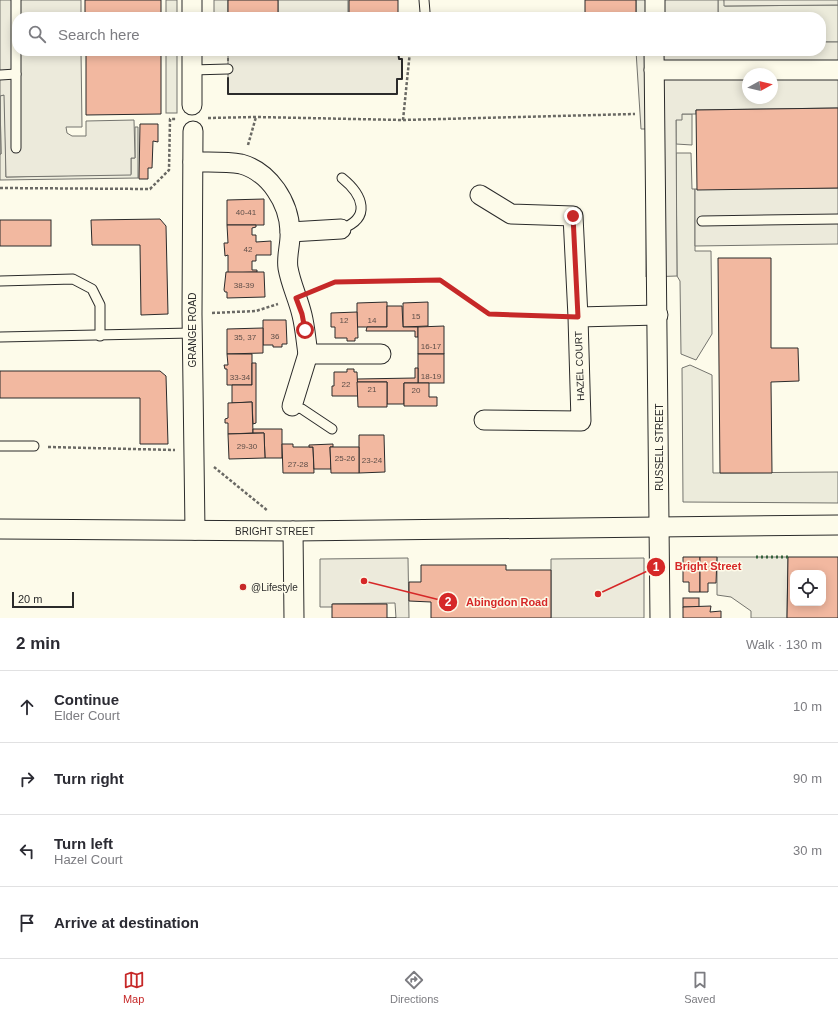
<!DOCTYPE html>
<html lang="en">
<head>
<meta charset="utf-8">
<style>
  :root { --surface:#fff; --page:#f2f2f3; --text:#2b2b33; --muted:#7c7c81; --line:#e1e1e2; --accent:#c62828 }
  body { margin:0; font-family:Helvetica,sans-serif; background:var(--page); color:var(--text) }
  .controls { position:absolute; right:12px; bottom:12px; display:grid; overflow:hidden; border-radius:8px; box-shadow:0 2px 10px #0003 }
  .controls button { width:36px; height:36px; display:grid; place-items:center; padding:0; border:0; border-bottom:1px solid var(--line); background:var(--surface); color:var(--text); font:20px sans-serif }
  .compass { position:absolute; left:742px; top:68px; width:36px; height:36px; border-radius:50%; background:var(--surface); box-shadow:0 2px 10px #0003; rotate:82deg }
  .scale { position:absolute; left:12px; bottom:10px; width:62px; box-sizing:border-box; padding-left:4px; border:2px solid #2b2b2b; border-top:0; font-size:11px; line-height:14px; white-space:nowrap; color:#2b2b2b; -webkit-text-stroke:3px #fdfbea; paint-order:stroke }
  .stop { position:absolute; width:12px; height:12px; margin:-9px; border:3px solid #c62828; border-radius:50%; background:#fff }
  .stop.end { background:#c62828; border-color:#fff; box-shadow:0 1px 4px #0008 }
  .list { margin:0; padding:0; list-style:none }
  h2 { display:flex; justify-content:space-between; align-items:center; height:52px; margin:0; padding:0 16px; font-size:17px }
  h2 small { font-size:13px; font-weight:400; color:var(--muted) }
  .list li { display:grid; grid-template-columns:26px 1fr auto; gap:12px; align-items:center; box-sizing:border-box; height:72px; padding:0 16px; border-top:1px solid var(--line) }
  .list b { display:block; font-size:15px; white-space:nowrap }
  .list p { margin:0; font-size:13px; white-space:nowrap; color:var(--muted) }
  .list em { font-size:13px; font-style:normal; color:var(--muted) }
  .icon { flex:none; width:22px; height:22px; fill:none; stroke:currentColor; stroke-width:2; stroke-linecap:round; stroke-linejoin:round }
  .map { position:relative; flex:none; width:838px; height:618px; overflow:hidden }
  .search { position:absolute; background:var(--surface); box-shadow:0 2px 10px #0003; left:12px; right:12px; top:12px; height:44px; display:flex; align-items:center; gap:10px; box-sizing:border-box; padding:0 14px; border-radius:16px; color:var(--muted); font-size:15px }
  .sheet { height:340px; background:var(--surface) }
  nav { display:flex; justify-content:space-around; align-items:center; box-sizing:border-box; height:56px; border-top:1px solid var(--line); background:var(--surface); font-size:11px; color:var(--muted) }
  nav a { display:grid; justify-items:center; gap:2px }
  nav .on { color:var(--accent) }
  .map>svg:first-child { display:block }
  .green { fill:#ecebdb; stroke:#74746e }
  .parking { fill:#eceadb; stroke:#74746e; fill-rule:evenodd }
  .building { fill:#f2b8a0; stroke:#2b2b2b; fill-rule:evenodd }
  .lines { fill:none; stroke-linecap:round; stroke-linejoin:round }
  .lane-casing { stroke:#2b2b2b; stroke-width:11 }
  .street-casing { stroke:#2b2b2b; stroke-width:21 }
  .path { stroke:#6a6964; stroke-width:2.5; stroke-dasharray:3 2; stroke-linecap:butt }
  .lane { stroke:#fdfbea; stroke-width:9 }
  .street { stroke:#fdfbea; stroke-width:19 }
  .hedge { stroke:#34623c; stroke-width:3; stroke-dasharray:2 3; stroke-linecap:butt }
  .fence { stroke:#2b2b2b; stroke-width:1; stroke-dasharray:5 2; stroke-linecap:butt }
  .wall { stroke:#2b2b2b; stroke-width:2 }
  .route { stroke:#c62828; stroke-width:5 }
  .poi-dot { fill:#c62828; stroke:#fdfbea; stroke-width:1.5 }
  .labels { text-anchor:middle; stroke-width:3; stroke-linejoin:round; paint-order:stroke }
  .number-label { font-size:8px; fill:#5d4e48 }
  .street-label { font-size:10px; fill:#2b2b2b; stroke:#fdfbea }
  .poi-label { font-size:10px; fill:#2b2b2b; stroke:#fdfbea; text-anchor:start }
  .leader { fill:none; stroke:#d62828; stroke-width:1.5 }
  .callout-dot { fill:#d62828; stroke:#fdfbea; stroke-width:1.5 }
  .mark-label { font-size:12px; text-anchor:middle; font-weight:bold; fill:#fff }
  .callout-label { font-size:11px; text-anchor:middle; font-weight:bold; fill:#d62828; stroke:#fdfbea; stroke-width:3; stroke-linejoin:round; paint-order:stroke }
</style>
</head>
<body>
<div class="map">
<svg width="838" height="618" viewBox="0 0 838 618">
  <rect width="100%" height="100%" fill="#fdfbea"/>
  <g class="green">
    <rect x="166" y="0" width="11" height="17"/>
    <rect x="214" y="0" width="14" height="17"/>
    <path d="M718,0h6l1,6 113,-1v37h-17v-25h-103z"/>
    <rect x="166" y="51" width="11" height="62"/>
    <path d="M0,95h5l1,82 125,-3v-16h4v-31h3v51l-138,2v-26h1z"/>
    <path d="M682,114h10v31l-16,-1v-24z"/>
    <path d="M676,153h15l1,36h3v62h16l1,83 -16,26 -15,-6 -1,-73 -3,-5z"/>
    <path d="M690,365l22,10 1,98 125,-1v31l-155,-1 -1,-134z"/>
  </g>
  <g class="parking">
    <path d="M0,0h81v17h-64v34h64l1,76h-16l1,6 5,3h14v-15l48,-1 1,38h-4v17l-125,2 -2,-82 -4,1 1,58h-1z"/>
    <rect x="278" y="0" width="70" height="17"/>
    <rect x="636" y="0" width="82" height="17"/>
    <path d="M724,0h114v5l-114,1z"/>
    <path d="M821,42h17v66l-142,2v4h-14v6h-6l1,156 -31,1 1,-148h-6l-5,-78h185zM748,74h24v24h-24z"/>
    <path d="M228,51h170l1,8h3v20h-5v15h-169z"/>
    <path d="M838,188v56l-143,2v-57z"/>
    <path d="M717,557h71l-1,61h-36v-7l-20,-14 -14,-2z"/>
    <path d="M408,558l1,60h-13l-1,-15 -62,1 -1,3h-12v-48z"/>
    <path d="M644,558v60h-93v-59z"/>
  </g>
  <g class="building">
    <rect x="85" y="0" width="76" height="17"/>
    <rect x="228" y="0" width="50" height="17"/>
    <rect x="349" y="0" width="49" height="17"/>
    <rect x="585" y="0" width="51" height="17"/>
    <path d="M86,51h75v63l-75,1z"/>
    <rect x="585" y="51" width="51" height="2"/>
    <path d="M838,108v80l-141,2 -1,-80z"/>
    <path d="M140,124h18v18l-5,-1 -1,27h-4v11h-9z"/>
    <path d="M264,199v26h-37v-25z"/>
    <path d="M160,219l6,7 2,88 -27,1 -1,-70h-48l-1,-25z"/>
    <rect x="0" y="220" width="51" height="26"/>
    <path d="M227,225h29v2l-4,1v7h4v7l15,-1v14h-15v6h-4v9h5v2l-29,1v-18l-3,1 -1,-13h4z"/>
    <path d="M718,258h53v90h27l1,33 -28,1 1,91h-52z"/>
    <path d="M226,272h38l1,25 -38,1v-6h-2l-1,-2z"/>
    <path d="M387,302v25h-30v-24z"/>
    <path d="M428,302v24l-25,1v-24z"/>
    <path d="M387,306h15l1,21h15v10h-3v-6h-49l1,-4h20z"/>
    <path d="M357,312l1,26h-3v3h-8v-3h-12v-11h-4v-14z"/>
    <path d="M263,320h23l1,24h-5v3h-9v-2h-10z"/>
    <path d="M444,326v28h-26v-27z"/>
    <path d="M263,328v25l-36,1v-25z"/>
    <path d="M227,354h25v31h-25v-16h-2l-1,-4h4z"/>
    <rect x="418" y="354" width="26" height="29"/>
    <path d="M252,363h4v60l-3,1 -1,-22 -20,1v-18h20z"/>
    <path d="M415,368h3v15h-14v21h-17v-22h-30v-3l58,-1z"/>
    <path d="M347,369h7v3h3l1,24h-26v-10h2v-14h13z"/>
    <path d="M0,371h160l6,5 2,68h-28v-46h-140z"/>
    <path d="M357,382h30v25h-29z"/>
    <path d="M404,383h25v14h8v9h-33z"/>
    <path d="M252,402l1,31 -25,1v-11h-3v-4l3,-1v-15z"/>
    <path d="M253,429h29v29h-17l-1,-25h-11z"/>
    <path d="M264,433l1,25 -36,1 -1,-25z"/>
    <path d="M359,435h25l1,37 -26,1z"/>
    <path d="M282,444h11v3h20l1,26h-31z"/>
    <path d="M333,444v3h-3l1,22h-17l-1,-22h-4v-2z"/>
    <path d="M330,447h29v26h-28z"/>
    <path d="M683,557h17v35h-11v-10h-6z"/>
    <path d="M700,557h17l-1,26h-8v9h-8z"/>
    <path d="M788,557h50v61h-51zM793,573h30v30h-30z"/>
    <path d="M421,565h85v5h45v48h-120v-16l-22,-1v-19h12z"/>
    <rect x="683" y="598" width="16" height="9"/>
    <path d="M332,604h55v14h9h-64z"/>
    <path d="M711,606l-1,6 11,-1v7h-38v-11z"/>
  </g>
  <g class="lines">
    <g class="lane-casing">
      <g id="lane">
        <path d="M424,0l1,12"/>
        <path d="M192,70l36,-1"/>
        <path d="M0,75l16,-1"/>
        <path d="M16,148v-148"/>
        <path d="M702,221l136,-2"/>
        <path d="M341,229c31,-11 22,-34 1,-51"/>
        <path d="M0,281l73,-2 19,10 8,16v31"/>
        <path d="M0,337l192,-4"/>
        <path d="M292,406l10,3 30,20"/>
        <path d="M0,446h34"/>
      </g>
    </g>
    <g class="street-casing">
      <g id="street">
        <path d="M192,17v-17"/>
        <path d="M655,17v-17"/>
        <path d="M654,51l6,567"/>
        <path d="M654,70h184"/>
        <path d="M192,105v-54"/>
        <path d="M193,131l-1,183 3,216"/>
        <path d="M193,162c15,0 33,-1 48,2 29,8 48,39 49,67 1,13 -4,25 -2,37 3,17 10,30 14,47 3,12 4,26 6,39h73"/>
        <path d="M480,195l31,19 62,2 5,101 3,104 -97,-1"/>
        <path d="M290,232l51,-3"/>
        <path d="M578,317l80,-2"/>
        <path d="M292,406l16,-52"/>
        <path d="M0,529l293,2 545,-6"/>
        <path d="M293,531l1,87"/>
      </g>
    </g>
    <g class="path">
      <path d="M208,118l48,-1 147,3 232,-6"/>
      <path d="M403,120l7,-69"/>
      <path d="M248,145l8,-28"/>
      <path d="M0,188l150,1 19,-19 1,-51h7"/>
      <path d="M314,290l21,-8 105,-2 49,34 70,2"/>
      <path d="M212,313l44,-2 22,-7"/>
      <path d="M48,447l127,3"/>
      <path d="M214,467l54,44"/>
    </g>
    <use href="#lane" class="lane"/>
    <use href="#street" class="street"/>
    <path class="hedge" d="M756,557h32"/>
    <path class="fence" d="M228,51v10"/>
    <path class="wall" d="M228,78v16h169v-15h5v-20h-3l-1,-8"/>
  </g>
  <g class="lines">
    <path class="route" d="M305,330l-3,-16 -6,-16 39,-16 105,-2 49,34 89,3 -5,-101"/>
  </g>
  <circle class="poi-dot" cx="243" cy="587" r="4"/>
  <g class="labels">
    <g class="number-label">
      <text x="246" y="215">40-41</text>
      <text x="248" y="252">42</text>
      <text x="244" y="288">38-39</text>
      <text x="416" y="319">15</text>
      <text x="344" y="323">12</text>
      <text x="372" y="323">14</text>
      <text x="275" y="339">36</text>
      <text x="245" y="340">35, 37</text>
      <text x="431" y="349">16-17</text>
      <text x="431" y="379">18-19</text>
      <text x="240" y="380">33-34</text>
      <text x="346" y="387">22</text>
      <text x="372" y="392">21</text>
      <text x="416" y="393">20</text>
      <text x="247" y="449">29-30</text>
      <text x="345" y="461">25-26</text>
      <text x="372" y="463">23-24</text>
      <text x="298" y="467">27-28</text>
    </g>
    <g class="street-label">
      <text transform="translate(192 330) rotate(-90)" y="4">GRANGE ROAD</text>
      <text transform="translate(579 366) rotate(-92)" y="4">HAZEL COURT</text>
      <text transform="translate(659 447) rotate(-90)" y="4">RUSSELL STREET</text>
      <text x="275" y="535">BRIGHT STREET</text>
    </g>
    <g class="poi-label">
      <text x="251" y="591">@Lifestyle</text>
    </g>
  </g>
  <path class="leader" d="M598 594L656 567M364 581L448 602"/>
  <g class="callout-dot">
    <circle cx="598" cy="594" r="4"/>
    <circle cx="364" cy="581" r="4"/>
    <circle cx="656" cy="567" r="10"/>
    <circle cx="448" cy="602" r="10"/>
  </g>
  <g class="mark-label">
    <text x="656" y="571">1</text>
    <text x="448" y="606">2</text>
  </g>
  <g class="callout-label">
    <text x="708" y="570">Bright Street</text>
    <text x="507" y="606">Abingdon Road</text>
  </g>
</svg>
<div class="controls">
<button><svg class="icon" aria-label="locate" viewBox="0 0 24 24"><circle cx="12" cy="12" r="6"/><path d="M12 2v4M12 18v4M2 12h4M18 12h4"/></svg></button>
</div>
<svg class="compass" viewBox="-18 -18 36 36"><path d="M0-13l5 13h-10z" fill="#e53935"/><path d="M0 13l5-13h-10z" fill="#7c7c81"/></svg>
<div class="scale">20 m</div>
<div class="stop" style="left:305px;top:330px"></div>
<div class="stop end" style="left:573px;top:216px"></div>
<div class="search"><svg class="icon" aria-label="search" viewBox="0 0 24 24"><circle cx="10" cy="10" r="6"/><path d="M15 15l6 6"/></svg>Search here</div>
</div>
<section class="sheet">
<h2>2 min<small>Walk · 130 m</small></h2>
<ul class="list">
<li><svg class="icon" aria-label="ahead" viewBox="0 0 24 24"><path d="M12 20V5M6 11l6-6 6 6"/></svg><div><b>Continue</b><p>Elder Court</p></div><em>10 m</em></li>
<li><svg class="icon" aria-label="right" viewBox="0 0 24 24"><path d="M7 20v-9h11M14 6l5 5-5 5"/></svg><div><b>Turn right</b></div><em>90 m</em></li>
<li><svg class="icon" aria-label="left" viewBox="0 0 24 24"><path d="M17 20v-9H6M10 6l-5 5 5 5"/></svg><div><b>Turn left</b><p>Hazel Court</p></div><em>30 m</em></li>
<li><svg class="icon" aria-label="arrive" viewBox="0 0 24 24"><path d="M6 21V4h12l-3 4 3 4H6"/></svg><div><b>Arrive at destination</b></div></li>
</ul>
</section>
<nav>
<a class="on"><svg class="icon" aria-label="map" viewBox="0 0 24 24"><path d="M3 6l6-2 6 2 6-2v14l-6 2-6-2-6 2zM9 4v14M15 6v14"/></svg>Map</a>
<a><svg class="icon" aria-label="directions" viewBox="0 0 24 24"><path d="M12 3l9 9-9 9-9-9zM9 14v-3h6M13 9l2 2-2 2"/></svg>Directions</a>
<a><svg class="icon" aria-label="saved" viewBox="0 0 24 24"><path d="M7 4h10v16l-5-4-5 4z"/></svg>Saved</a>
</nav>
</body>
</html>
